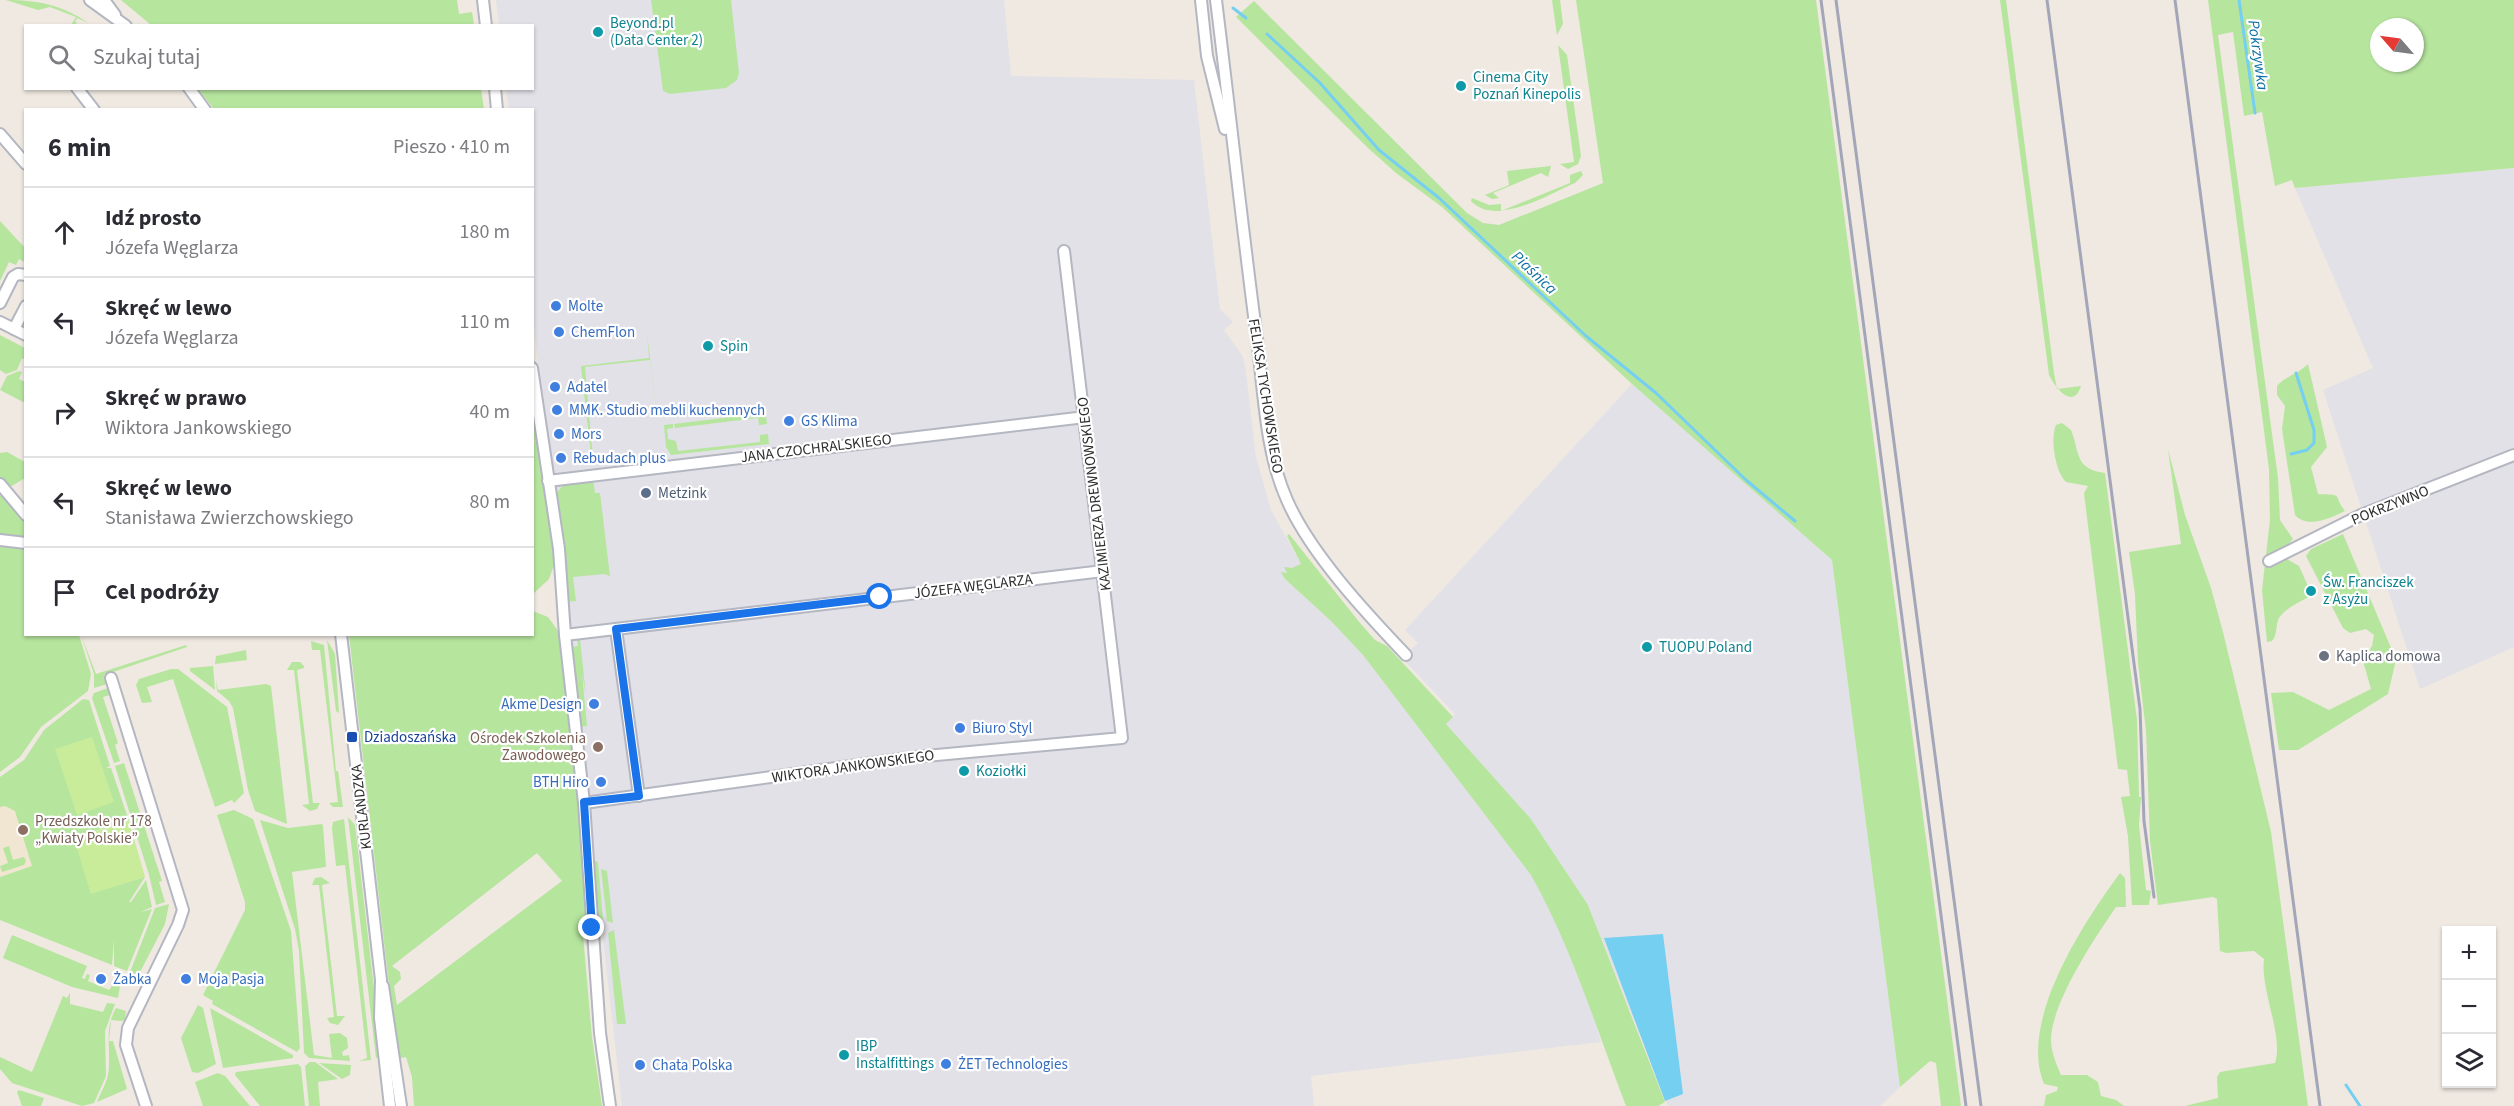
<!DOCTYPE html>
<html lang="pl">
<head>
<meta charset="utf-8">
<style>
  :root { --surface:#fff; --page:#f7f7f7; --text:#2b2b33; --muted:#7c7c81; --line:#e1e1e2 }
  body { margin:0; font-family:"Source Sans 3",sans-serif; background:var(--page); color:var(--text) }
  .controls { position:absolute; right:18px; bottom:18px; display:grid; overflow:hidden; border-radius:0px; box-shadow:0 2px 4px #0004 }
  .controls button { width:54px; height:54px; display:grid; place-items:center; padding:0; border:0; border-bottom:2px solid var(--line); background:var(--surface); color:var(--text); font:30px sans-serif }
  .compass { position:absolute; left:2370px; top:18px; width:54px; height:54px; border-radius:50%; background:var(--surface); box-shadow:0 2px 4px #0004; rotate:298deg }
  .stop { position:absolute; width:18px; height:18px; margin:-14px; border:4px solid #1a73e8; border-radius:50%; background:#fff }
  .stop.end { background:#1a73e8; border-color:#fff; box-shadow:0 2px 6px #0008 }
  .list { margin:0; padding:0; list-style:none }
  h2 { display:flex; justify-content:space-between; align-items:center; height:78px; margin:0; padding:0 24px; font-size:26px }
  h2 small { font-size:20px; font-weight:400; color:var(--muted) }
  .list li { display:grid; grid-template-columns:39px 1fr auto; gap:18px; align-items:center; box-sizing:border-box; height:90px; padding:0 24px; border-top:2px solid var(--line) }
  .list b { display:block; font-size:22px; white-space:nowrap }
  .list p { margin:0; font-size:20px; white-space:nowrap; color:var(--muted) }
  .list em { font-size:20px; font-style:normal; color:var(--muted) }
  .icon { flex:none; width:33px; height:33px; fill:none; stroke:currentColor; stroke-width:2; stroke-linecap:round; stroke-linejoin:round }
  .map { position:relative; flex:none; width:2514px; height:1106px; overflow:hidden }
  .search { position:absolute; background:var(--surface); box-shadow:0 2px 4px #0004; left:24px; top:24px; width:510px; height:66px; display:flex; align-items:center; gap:15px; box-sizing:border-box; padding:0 21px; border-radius:0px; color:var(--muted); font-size:22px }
  .panel { position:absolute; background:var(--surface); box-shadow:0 2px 4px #0004; left:24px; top:108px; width:510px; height:528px; border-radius:0px }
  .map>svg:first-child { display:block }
  .industrial { fill:#e3e1e8 }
  .education { fill:#f0e6d1 }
  .green { fill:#b6e59e; fill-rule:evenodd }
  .pitch { fill:#c9ec9a }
  .water { fill:#75cff0 }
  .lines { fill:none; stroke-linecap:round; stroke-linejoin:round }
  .stream { stroke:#75cff0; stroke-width:3 }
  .minor-casing { stroke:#b4b7c1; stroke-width:14 }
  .minor { stroke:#fff; stroke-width:10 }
  .rail { stroke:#a3a6b8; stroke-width:3 }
  .route { stroke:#1a73e8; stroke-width:8 }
  .culture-dot { fill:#0f9aa8; stroke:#fff; stroke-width:2 }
  .shop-dot { fill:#3f7fe0; stroke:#fff; stroke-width:2 }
  .service-dot { fill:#5c6f8a; stroke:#fff; stroke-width:2 }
  .worship-dot { fill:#6b7280; stroke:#fff; stroke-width:2 }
  .transit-dot { fill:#1a4fb4; stroke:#fff; stroke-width:2 }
  .education-dot { fill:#8d6e63; stroke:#fff; stroke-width:2 }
  .labels { text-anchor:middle; stroke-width:4.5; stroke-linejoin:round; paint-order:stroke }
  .culture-label { font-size:15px; fill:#0d838f; stroke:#fff; text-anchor:start }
  .shop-label { font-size:15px; fill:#366cbe; stroke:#fff; text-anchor:start }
  .street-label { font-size:15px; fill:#2e2e2e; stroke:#fff }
  .service-label { font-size:15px; fill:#4e5e75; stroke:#fff; text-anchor:start }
  .worship-label { font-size:15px; fill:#5b616d; stroke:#fff; text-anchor:start }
  .transit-label { font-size:15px; fill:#164399; stroke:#fff; text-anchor:start }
  .education-label { font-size:15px; fill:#785e54; stroke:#fff; text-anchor:end }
  .water-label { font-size:16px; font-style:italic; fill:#0d6fa3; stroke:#fff }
</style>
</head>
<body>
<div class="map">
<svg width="2514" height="1106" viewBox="0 0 2514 1106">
  <rect width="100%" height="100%" fill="#efe9e1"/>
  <g class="industrial">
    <path d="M496,0h508l7,76 183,4 26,229 13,13 -9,8 18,25 3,10 11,92 15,53 30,54 -16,15 46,42 32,34 168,220 21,37 36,88 13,42 -290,34 3,30h-692l-89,-787 -1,-209 -23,-1 -3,-20 26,-1v-62l-33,-1z"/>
    <path d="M2514,168v479l-94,42 -97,-299 50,-22 -78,-180z"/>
    <path d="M1632,384l200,176 68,527 -20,19h-212l-80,-201 -57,-86 -85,-95 9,-10 -53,-56 16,-15 -13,-13z"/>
  </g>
  <path class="education" d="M0,780l63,101 -63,20z"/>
  <g class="green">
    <path d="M6,0c31,0 57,5 82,23l-11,-5 -2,4 10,3 -7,-2 -7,2 5,-8 -26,-10 -12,3z"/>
    <path d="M121,0h336l2,14 13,-2 2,13h-323z"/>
    <path d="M651,0h80l8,73 -2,7 -11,8 -56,6 -7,-3z"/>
    <path d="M1552,0h8l3,24 -6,11z"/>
    <path d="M1576,0h240l145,1106h-20l-5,-43 -6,-2 -30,26 -68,-527 -200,-176 -190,-177 -46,-34 -28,-25 -132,-131 18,-16 213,212 16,10 16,2 104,-42z"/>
    <path d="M2000,0h6l48,373 3,16 24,-3c-8,25 -26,1 -32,-11z"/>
    <path d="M2208,0h306v168l-219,20 -3,-8 -17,6 -13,-74 -18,4 -11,-84 -15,3 60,443 2,42 13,19 -9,10 1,9 14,8 13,29c-10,6 -27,13 -33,23 -4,8 -1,16 -7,23l-5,1 -5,-52 8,-70 -1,-51zM2379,27h36v36h-36z"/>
    <path d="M1558,45l9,10 14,101 -3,8 -10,5 -8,-5 14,-2z"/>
    <path d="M198,89h283l3,20h-270z"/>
    <path d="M1551,166l-3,11 -7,-4 -48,20 6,5 -7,1 -7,-4 24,-10 -2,-14z"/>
    <path d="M1581,171l2,4 -8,8c-28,12 -79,44 -104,18l1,-3 17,7 12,-1v7l69,-28v-8z"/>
    <path d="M0,221l25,27 1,15 -7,-4 -3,6 -7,-3 -9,19z"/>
    <path d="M647,334l14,111 -11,-85 -65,7 7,80 3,17h-3l-11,-98 68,-8z"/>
    <path d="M0,335l25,13v12l-3,-2 -5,12 -11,4 -6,-4z"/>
    <path d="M2308,364l19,83 -16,20 7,27c28,1 14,1 27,17 -14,7 -37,18 -50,4l-13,-86 3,-23 -8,-11v-9c9,-10 21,-12 31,-22z"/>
    <path d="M19,371l3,1 -3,7 6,3v21l-25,-13 7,-14z"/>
    <path d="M532,392l23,170 -6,17 -16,15z"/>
    <path d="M748,415v3l18,-2 1,8 -8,1 -1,-7 -83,10 -1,-4z"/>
    <path d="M2062,423l9,7c9,22 3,39 34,43l32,247 2,77h2l-2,28 7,65 5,1 -2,14h-17l-4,-69 -7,-39 9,-1 -3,-26 -9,-1 -34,-276 4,-7 -22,-4c-11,-11 -16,-43 -10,-57z"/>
    <path d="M673,424v4l-6,1 1,10 8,2 2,10 82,-9v-7l8,-1 1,10 -98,11 -5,-8 -2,-22z"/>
    <path d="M2168,449l17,66 26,73 12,44 48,200 37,274h-123l33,-8 -1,-21 3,-5 55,-9c9,-27 -15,-73 -11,-104l-10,-8 -28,2 -6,-2 -3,-52 -4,-2 -55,8 -8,-64 -4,-110 -8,-68 -3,-69 -6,-42 52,-8z"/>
    <path d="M7,452l18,10v16l-15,9 -10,-8v-26z"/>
    <path d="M593,479l2,14h5l10,83 -6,-2 -31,3 3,24 -10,1 -11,-107 9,-11z"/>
    <path d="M3,495l22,27v16l-25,-3v-39z"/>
    <path d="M1289,534l71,89 15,17 12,6 66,71 -7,7 85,95 57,86 77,197 -7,4h-32c-30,-78 -54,-158 -95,-231l-168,-220 -32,-34 -46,-42 -4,-7 6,1 -3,-6 8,1 9,-4 -14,-28z"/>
    <path d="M2343,534l51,121 1,9 -7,30 -90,56h-19l-8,-57 22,-1 36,18 42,-21 -8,-28 9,-15 2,-11 -8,-6 -16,4 -7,-5 -37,-72 5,-7z"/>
    <path d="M0,544l25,4 1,86 53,1 12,39 -3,17 -47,36 -21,30 -20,15z"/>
    <path d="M533,611l15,6 13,18 21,201 4,92 -3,7 9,102 10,69h-188l-2,-29 -6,-20 -5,1 -4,-3 -48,-420 183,-1zM537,853l25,28 -165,124 -3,-19 7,-7 -1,-7 -8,-6z"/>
    <path d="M81,635l15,39 90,-29 1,2 -83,28 3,9 -13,4v-14z"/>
    <path d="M577,639h3l6,57 -4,-23 5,53 -7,1 -7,-80 5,-1z"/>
    <path d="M327,640l8,14 4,59 -3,-2z"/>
    <path d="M311,641l13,4 12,126h2l5,36h-10l-4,-4 9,-1 -18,-152h-8z"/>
    <path d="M246,650l1,10 -32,4 1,-8z"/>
    <path d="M292,662h8l4,4v2l-7,2 16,133h7l-3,6 -7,2 -8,-6 7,-1 -15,-134h-7z"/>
    <path d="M213,666l2,24 -25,-19v-3z"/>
    <path d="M171,669h7l49,38 17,86 -10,10 -2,-3 -17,7 -42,-128 -26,8 5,15 -10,1 -6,-18 3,-6z"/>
    <path d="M216,680l2,10 48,-6 5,2 16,138 -32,-13 -7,-21 -15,-82 -4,-7 -12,-10z"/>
    <path d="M108,688l2,7 -7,2 15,46 -3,2 5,16 -6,2 -22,-65 2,-5z"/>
    <path d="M83,699l6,1 21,66 -4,2h5l18,53 -55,16 17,56 54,-16 -16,25h2l15,-22 6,27 -11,5 11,-3 -25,62 -13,-5v-27l-2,26 -112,-45v-43l32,-11 -17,-55 -10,-5 -5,1v-30l24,-17 20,-30z"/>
    <path d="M124,763l38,118 -3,1 6,20 -9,3 -7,-30 -34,-109z"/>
    <path d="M234,810l19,9 38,112 9,117 -3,4 -85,-48 1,-3 -10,-6 42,-85v-8l-28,-87z"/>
    <path d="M348,817l7,8 27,232 -6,1z"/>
    <path d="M344,819l27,241 -12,1 8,-3 -22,-193 -9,1 -4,-38 1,-6z"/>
    <path d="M260,820l28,8 34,-4 1,2 3,41 -34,5 22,183 18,3 -3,-24 11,-1 7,5 1,10 -6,4 1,4 6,-1 1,6 -41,-3 -5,-5 -5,-102 -4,-22z"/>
    <path d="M9,846l4,14 11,-3 2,4 -2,4 -22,7 -2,-6 8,-3 -5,-15z"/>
    <path d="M596,861l2,1 5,58 -9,-4 -1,-53z"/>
    <path d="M601,869l6,2 6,52 -6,-2z"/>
    <path d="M2120,873l5,5 1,29h-10c-22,32 -64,95 -65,132 0,13 5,24 10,36h26l11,7 3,14 15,4 8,6h-80l2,-11 11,-4 1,-4 -14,-3c-26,-63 40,-162 76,-211z"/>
    <path d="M321,877l9,6 -8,2 15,131h8l-7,9 -8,-2 -3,-5 7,-1 -15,-132h-7l3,-7z"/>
    <path d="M169,904l-4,20 -27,52 -8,-4 25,-64z"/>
    <path d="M614,930l12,94h-9l-9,-91z"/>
    <path d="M12,935l75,31 -5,12 3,1 2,-5 3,1 -2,6 21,9 7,-10 -1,3 5,3 -2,12 -46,-11 -69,-29z"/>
    <path d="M70,993v11l33,8 4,-9 8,1 -10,27 1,45 -12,27 -12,3 -70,-23 -12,-14v-12l32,15 31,-76 4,2z"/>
    <path d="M198,1005l5,3 13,56 -18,9 -6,-1 -11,-34z"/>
    <path d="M116,1008l10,3 -1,9 -4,1 -10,-1 -2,21h4l14,48 -30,13c3,-8 9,-18 11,-27 4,-24 -5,-45 8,-67z"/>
    <path d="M210,1008l83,47v3l-70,10z"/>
    <path d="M310,1062h5l23,17 -20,3 2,24h-11l-4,-40z"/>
    <path d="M319,1063l32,2 -1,10 -8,4z"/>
    <path d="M298,1064l3,3 4,39h-45l-25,-31 1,-3z"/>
    <path d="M218,1073l7,3 25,30h-47l-8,-24z"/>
    <path d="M19,1090l25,8 -3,8h-19l-5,-14z"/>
  </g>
  <g class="pitch">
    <path d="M92,737l22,65 -37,13 -22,-66z"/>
    <path d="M129,821l16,56 -54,17 -17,-56z"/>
  </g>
  <path class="water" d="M1663,934l20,160 -18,7 -61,-163z"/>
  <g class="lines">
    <g class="stream">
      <path d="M2239,0l16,113"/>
      <path d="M1233,8l13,10"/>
      <path d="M1267,34l53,49 59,67 60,48 147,138 70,57 90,87 49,41"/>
      <path d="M2291,454l16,-4 7,-7v-13l-18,-57"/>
      <path d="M2346,1085l14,21"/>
    </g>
    <g class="minor-casing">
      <g id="minor">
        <path d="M90,0l36,26"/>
        <path d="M104,0l11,15"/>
        <path d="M483,0l3,26"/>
        <path d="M1201,0l6,56 18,73"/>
        <path d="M1216,0c14,113 26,226 41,339 7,53 8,112 30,161 23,53 79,113 119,155"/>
        <path d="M77,88l17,22"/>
        <path d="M189,88l16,22"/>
        <path d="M495,88l2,22"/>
        <path d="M0,134l26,30"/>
        <path d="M0,303l13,-26 5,-3 8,1"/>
        <path d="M26,306l-12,23 12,6"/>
        <path d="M0,322l14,7"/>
        <path d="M532,368l27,181 6,86 19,168 16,230 10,73"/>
        <path d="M548,481l537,-64"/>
        <path d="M0,484l26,31"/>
        <path d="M0,540l26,3"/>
        <path d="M2269,561l92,-46 153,-60"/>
        <path d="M616,629l23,167"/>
        <path d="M341,634l40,346 -1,38 10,88"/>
        <path d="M565,635l538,-64"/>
        <path d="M111,678l72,232 -5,15 -50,103 -2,17 20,61"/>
        <path d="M584,803l331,-46 207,-19 -58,-487"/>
        <path d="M383,986l18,120"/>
      </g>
    </g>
    <use href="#minor" class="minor"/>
    <g class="rail">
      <path d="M1821,0l145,1106"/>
      <path d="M1836,0l145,1106"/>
      <path d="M2047,0l93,709 4,112 10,76"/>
      <path d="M2175,0l145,1106"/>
    </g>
  </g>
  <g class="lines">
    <path class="route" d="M592,928l-8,-126 55,-6 -23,-167 264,-32"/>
  </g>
  <g class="culture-dot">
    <circle cx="598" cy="32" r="6"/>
    <circle cx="1461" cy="86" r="6"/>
    <circle cx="708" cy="346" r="6"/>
    <circle cx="2311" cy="591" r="6"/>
    <circle cx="1647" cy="647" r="6"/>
    <circle cx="964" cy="771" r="6"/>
    <circle cx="844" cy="1055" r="6"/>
  </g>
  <g class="shop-dot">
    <circle cx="556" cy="306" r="6"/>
    <circle cx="559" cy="332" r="6"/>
    <circle cx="555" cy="387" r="6"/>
    <circle cx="557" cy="410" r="6"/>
    <circle cx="789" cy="421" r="6"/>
    <circle cx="559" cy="434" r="6"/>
    <circle cx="561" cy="458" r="6"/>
    <circle cx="594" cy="704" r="6"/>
    <circle cx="960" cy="728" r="6"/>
    <circle cx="601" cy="782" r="6"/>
    <circle cx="101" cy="979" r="6"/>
    <circle cx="186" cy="979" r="6"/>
    <circle cx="946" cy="1064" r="6"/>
    <circle cx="640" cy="1065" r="6"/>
  </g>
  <circle class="service-dot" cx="646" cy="493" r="6"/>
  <circle class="worship-dot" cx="2324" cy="656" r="6"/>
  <rect class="transit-dot" x="346" y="731" width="12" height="12" rx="3"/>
  <g class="education-dot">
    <circle cx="598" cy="747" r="6"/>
    <circle cx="23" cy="830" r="6"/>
  </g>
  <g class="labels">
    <g class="culture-label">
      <text x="610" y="28">Beyond.pl<tspan x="610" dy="17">(Data Center 2)</tspan></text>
      <text x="1473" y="82">Cinema City<tspan x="1473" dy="17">Poznań Kinepolis</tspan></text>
      <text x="720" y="351">Spin</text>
      <text x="2323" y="587">Św. Franciszek<tspan x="2323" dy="17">z Asyżu</tspan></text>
      <text x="1659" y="652">TUOPU Poland</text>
      <text x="976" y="776">Koziołki</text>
      <text x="856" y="1051">IBP<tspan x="856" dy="17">Instalfittings</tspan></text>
    </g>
    <g class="shop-label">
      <text x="568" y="311">Molte</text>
      <text x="571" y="337">ChemFlon</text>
      <text x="567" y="392">Adatel</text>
      <text x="569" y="415">MMK. Studio mebli kuchennych</text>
      <text x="801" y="426">GS Klima</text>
      <text x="571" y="439">Mors</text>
      <text x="573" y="463">Rebudach plus</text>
      <text x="582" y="709" text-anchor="end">Akme Design</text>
      <text x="972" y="733">Biuro Styl</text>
      <text x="589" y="787" text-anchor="end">BTH Hiro</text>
      <text x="113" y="984">Żabka</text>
      <text x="198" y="984">Moja Pasja</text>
      <text x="958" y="1069">ŻET Technologies</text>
      <text x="652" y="1070">Chata Polska</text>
    </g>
    <g class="street-label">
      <text transform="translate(1266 396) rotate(81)" y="5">FELIKSA TYCHOWSKIEGO</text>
      <text transform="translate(816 448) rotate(-7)" y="5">JANA CZOCHRALSKIEGO</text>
      <text transform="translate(1094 494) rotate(-97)" y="5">KAZIMIERZA DREWNOWSKIEGO</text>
      <text transform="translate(2390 505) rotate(-22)" y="5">POKRZYWNO</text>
      <text transform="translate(973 586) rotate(-7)" y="5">JÓZEFA WĘGLARZA</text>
      <text transform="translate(853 766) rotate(-8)" y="5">WIKTORA JANKOWSKIEGO</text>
      <text transform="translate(361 807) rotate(-97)" y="5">KURLANDZKA</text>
    </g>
    <g class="service-label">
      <text x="658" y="498">Metzink</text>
    </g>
    <g class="worship-label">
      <text x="2336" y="661">Kaplica domowa</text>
    </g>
    <g class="transit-label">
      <text x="364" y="742">Dziadoszańska</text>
    </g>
    <g class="education-label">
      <text x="586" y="743">Ośrodek Szkolenia<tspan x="586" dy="17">Zawodowego</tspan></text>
      <text x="35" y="826" text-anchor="start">Przedszkole nr 178<tspan x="35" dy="17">„Kwiaty Polskie”</tspan></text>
    </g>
    <g class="water-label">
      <text transform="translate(2259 55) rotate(82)" y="6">Pokrzywka</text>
      <text transform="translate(1535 272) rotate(43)" y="6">Piaśnica</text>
    </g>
  </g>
</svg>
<div class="controls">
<button>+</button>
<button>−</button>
<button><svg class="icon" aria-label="layers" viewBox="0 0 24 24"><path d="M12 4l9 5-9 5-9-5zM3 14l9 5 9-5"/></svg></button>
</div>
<svg class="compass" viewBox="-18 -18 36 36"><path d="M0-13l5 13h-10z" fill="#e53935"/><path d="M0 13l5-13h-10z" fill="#7c7c81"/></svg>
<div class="stop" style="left:880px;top:597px"></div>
<div class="stop end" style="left:592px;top:928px"></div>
<div class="search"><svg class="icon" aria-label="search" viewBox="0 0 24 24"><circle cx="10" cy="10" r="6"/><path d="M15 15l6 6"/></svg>Szukaj tutaj</div>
<section class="panel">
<h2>6 min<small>Pieszo · 410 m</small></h2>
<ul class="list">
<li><svg class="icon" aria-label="ahead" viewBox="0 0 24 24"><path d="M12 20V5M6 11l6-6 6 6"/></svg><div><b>Idź prosto</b><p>Józefa Węglarza</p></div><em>180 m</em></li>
<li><svg class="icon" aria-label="left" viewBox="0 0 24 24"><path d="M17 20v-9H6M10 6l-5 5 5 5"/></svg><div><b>Skręć w lewo</b><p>Józefa Węglarza</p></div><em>110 m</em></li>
<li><svg class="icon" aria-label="right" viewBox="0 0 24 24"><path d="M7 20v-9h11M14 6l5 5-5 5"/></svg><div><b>Skręć w prawo</b><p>Wiktora Jankowskiego</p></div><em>40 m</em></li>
<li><svg class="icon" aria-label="left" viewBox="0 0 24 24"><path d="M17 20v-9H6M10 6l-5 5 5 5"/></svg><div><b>Skręć w lewo</b><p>Stanisława Zwierzchowskiego</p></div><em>80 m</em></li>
<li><svg class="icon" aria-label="arrive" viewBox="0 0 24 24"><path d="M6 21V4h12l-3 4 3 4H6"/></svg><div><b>Cel podróży</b></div></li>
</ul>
</section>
</div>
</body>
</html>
